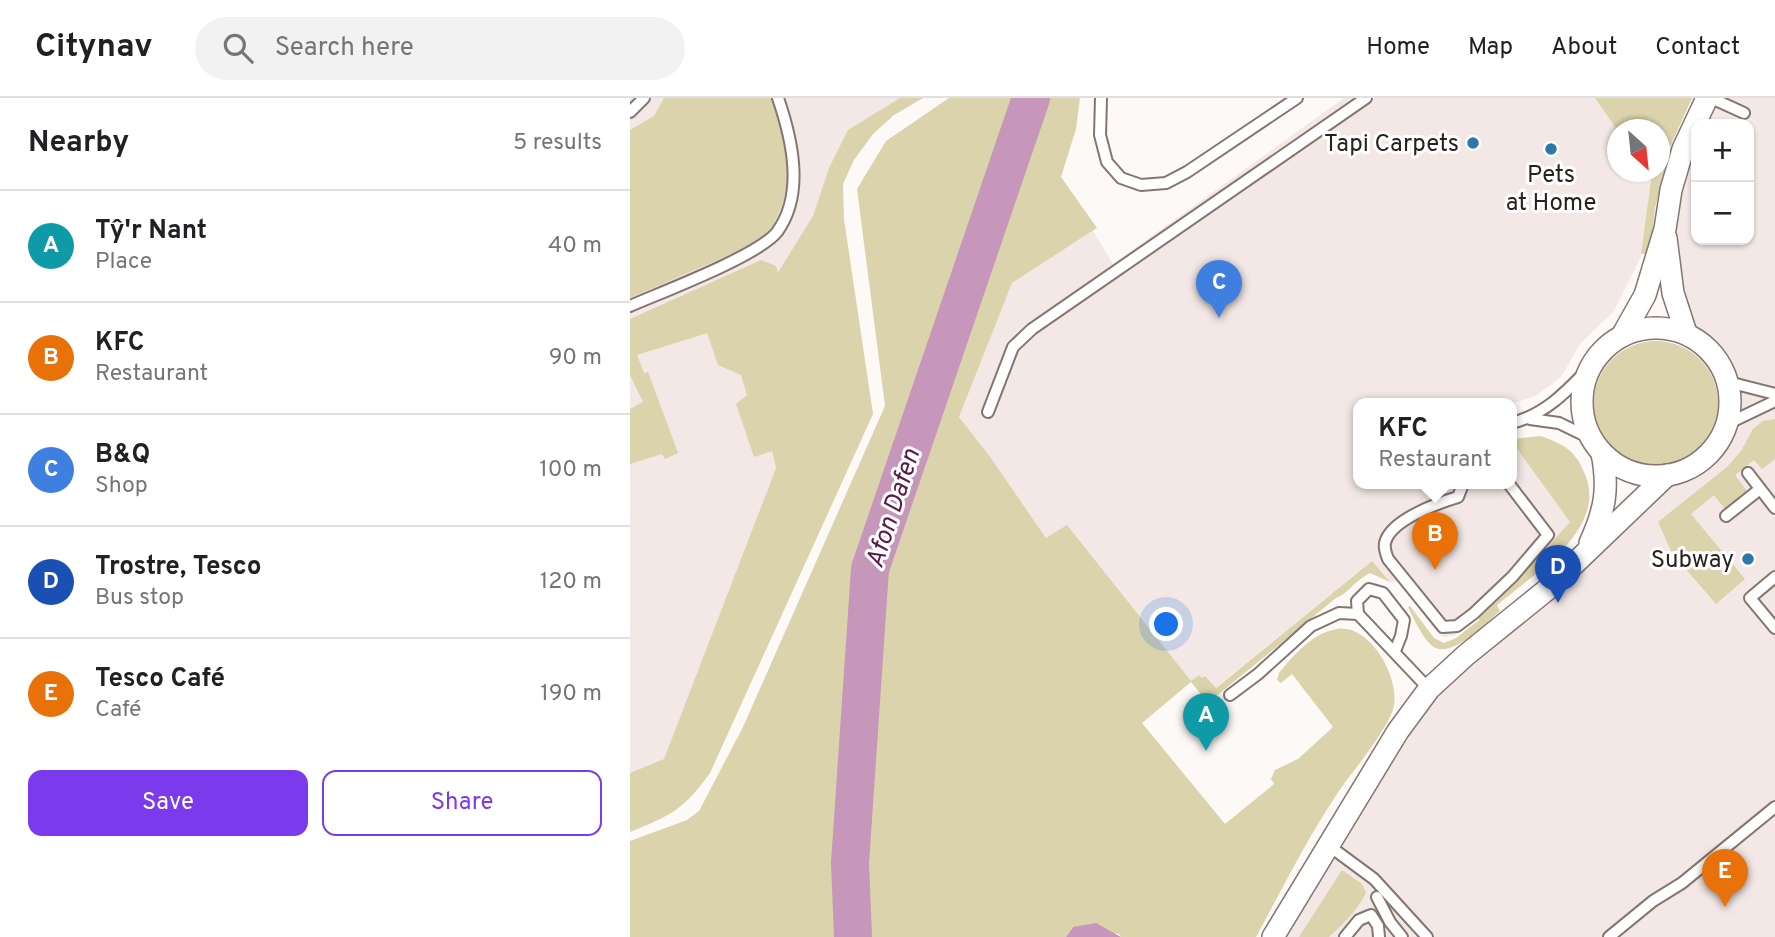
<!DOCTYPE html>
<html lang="en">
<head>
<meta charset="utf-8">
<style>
  :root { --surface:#fff; --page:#f2f2f2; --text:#202124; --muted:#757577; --line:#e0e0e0; --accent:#7c3aed }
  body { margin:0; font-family:Overpass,sans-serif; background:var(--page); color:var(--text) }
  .controls { position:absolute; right:21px; top:21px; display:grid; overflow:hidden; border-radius:14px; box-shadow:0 2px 5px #0004 }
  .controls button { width:63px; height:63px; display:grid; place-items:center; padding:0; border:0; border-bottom:2px solid var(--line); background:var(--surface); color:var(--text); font:35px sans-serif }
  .compass { position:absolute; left:977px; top:21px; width:63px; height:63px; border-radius:50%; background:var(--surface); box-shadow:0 2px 5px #0004; rotate:153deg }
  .you { position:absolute; left:537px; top:527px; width:24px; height:24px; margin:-18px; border:5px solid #fff; border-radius:50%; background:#1a73e8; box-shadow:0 0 0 10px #1a73e833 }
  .badge { display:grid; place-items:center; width:46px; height:46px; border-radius:50%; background:var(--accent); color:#fff; font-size:23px; font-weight:700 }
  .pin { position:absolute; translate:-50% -58px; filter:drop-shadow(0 2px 4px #0008) }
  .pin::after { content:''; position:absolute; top:37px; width:24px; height:21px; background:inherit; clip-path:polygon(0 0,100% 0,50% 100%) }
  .popup { position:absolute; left:723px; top:300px; width:164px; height:91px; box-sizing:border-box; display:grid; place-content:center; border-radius:14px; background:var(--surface); filter:drop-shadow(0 2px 5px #0005); font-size:23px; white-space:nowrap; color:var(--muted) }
  .popup b { font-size:26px; color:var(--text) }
  .popup::after { content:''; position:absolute; left:50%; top:100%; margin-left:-14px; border:14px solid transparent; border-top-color:var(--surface) }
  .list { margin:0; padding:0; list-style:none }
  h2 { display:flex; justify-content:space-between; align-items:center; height:91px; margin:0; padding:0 28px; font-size:30px }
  h2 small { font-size:23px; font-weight:400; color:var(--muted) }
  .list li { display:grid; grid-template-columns:46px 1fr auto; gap:21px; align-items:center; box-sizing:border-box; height:112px; padding:0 28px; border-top:2px solid var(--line) }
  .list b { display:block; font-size:26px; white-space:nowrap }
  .list p { margin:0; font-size:23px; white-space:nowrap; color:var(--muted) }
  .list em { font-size:23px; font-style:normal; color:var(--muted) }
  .actions { display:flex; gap:14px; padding:21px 28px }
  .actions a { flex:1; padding:16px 0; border:2px solid var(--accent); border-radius:14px; text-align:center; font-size:24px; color:var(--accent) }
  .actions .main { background:var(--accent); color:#fff }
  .icon { flex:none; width:38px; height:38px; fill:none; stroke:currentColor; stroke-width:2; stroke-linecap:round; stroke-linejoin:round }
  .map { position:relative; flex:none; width:1145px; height:839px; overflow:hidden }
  header { display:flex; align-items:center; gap:42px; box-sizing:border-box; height:98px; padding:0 35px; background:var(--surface); border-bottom:2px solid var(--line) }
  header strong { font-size:33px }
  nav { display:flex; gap:38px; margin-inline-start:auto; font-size:24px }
  .search { width:490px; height:63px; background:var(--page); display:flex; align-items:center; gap:18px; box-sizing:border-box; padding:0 24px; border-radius:38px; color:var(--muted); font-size:26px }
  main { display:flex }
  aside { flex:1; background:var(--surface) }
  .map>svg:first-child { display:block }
  .built { fill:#f3e8e5; fill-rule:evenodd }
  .green { fill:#dad3ab }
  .water { fill:#c796bb }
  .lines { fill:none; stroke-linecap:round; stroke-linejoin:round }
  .river { stroke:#c796bb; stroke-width:38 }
  .lane-casing { stroke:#857570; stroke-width:14 }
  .street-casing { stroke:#857570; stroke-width:24 }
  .lane { stroke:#fff; stroke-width:10 }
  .street { stroke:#fff; stroke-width:21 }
  .poi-dot { fill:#2d77aa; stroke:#fff; stroke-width:2.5 }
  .labels { text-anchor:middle; stroke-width:6; stroke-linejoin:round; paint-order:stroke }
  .poi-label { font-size:24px; fill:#28211f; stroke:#fff; text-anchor:end }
  .water-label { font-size:26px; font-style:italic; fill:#561b4b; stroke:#fff }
</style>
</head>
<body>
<header>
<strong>Citynav</strong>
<div class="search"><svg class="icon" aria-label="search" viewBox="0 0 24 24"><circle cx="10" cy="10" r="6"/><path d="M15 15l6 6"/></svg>Search here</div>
<nav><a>Home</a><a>Map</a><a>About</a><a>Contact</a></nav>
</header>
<main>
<aside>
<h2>Nearby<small>5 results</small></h2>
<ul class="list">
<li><span class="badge" style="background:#0f9aa8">A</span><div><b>Tŷ'r Nant</b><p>Place</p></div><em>40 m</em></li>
<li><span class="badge" style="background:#e8710a">B</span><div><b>KFC</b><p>Restaurant</p></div><em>90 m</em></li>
<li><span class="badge" style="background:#3f7fe0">C</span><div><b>B&amp;Q</b><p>Shop</p></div><em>100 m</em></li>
<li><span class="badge" style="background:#1a4fb4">D</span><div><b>Trostre, Tesco</b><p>Bus stop</p></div><em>120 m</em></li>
<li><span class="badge" style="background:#e8710a">E</span><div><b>Tesco Café</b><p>Café</p></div><em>190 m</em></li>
</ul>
<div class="actions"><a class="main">Save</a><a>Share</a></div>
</aside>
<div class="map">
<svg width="1145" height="839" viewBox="0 0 1145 839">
  <rect width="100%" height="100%" fill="#fdf9f7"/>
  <g class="built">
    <path d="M0,0h293l-55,32 -127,199 35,139 -112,292 -34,13z"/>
    <path d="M714,0h251l22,32 1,42h18l1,5 14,3 -10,77 -27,54 -34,33 -19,33 -24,18 -25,9h-154v80h154v-42l58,80 -51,56 -64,57 -9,2 -8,-3 -40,-53 -8,1 -18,-21 -157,127 -13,-10 -11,4 -124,-156 -20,13 -56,-81 -32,-41 53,-134 81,-52 20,33z"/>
    <path d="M1077,0h68v839h-502l125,-206 31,-42 37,-34 83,-67 118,-113 19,-5 17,-11 15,-16 9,-19 3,-20 -2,-22 -9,-20 -14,-17 -19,-12 -13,-40 -8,-64 6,-39 12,-40zM1066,26h53v116h-53z"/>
  </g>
  <g class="green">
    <path d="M34,0h109c18,47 25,106 -14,144l-129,56v-168l24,-14z"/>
    <path d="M270,0h23l-29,17 -21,19 -19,26 -11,24 1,35 29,195 -163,359c-27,37 -38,42 -80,59v-59l34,-14 112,-291 -4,-17 -18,6 -18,-53 11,-9 -6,-20 -23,-10 -11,-32 -70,22 7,18 4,-1 30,81 -13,6 -3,-5 -32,10v-55l13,-7 -13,-27v-56l131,-59 15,6 2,6 35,-56 16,-48 19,-38z"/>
    <path d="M319,0h131l-4,31 -15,48 36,51 -85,55 -53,134 32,41 55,80 21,-13 124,156 8,-6 3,3 3,-2 11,12 156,-127 18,21 -20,-9c-15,7 -21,20 -34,25l-128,105 -17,-21 -49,41 83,101 49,-40 -3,-5 4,-9 23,-11 35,-32 -41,-53 -11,9 -4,-3 2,-7c15,-18 33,-40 58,-44 33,-6 65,51 56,80 -7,24 -41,62 -56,85 -30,45 -55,95 -81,143h-135l-2,-3 -46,-7 -7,10h-436v-96l57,-21 12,-9 44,-84 142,-321 -28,-217 29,-48z"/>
    <path d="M965,0h97l-22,49 -15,61 -5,46h-9l10,-74 -14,-3 -1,-5h24v-42h-43z"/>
    <circle cx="1026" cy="305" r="62"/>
    <path d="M1145,321v40l-13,10 -8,-9 -19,15 12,16 -22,18 -11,-14 -23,19 54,65 -29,25 -44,-51 -14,-31 69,-55 14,-16 12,-22 10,-8z"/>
    <path d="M911,338c25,9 36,16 45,41 20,54 -55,99 -89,128l3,6c-14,12 -51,51 -69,34 -10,-10 -17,-26 -23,-38l2,-1 24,32 10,5 12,-5 23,-18v-4l40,-38 51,-56 -58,-80v-3z"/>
    <path d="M712,772l20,14 4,9c-10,19 -22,30 -37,44h-30z"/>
  </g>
  <path class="water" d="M466,825l25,14h-55l7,-10z"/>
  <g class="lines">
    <path class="river" d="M223,839l-3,-74 20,-294 161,-471"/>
    <g class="lane-casing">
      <g id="lane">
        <path d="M471,0l-1,37 7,27 14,16 20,7 25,-2 21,-11 110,-74"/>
        <path d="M1081,0l33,15"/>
        <path d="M0,14l14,-14"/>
        <path d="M0,208c32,-14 128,-50 147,-74 28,-38 15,-93 1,-134"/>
        <path d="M1098,284l47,12"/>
        <path d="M358,314l25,-65 19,-18 334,-231"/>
        <path d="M900,321l29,4 33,16"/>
        <path d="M882,325c34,-9 55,-32 79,-57"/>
        <path d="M1097,326l48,-23"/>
        <path d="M1118,375l27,35"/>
        <path d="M833,386l-5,13c-20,6 -68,23 -73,46 -1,5 1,11 3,16l55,68 14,-1 16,-12 40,-38 35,-41 -39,-51"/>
        <path d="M1096,418l34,-27"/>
        <path d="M1145,479l-25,21 25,30"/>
        <path d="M728,516l-1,-13 12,-12 14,4 21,27 -3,16 -6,15"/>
        <path d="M600,597l28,-21 53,-48 28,-13 19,1 71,75"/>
        <path d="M698,747l46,34 53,58"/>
        <path d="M747,799l13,25 12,15"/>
        <path d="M715,839l14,-17 12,-5 7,11 1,11"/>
        <path d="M979,839l44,-36 29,-18 93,-76"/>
      </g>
    </g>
    <g class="street-casing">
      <g id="street">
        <path d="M1036,140l7,55 13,40"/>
        <circle cx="1026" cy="304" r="74"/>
        <path d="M992,238l23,-41 20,-66 6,-39 12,-41 24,-51"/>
        <path d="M960,445c15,-33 19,-54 12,-90"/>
        <path d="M643,839l125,-206 31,-42 37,-34 83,-67 118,-113"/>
      </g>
    </g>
    <use href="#lane" class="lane"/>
    <use href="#street" class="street"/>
  </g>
  <g class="poi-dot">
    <circle cx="843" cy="45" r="7"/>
    <circle cx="921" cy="51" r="7"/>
    <circle cx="1118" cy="461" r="7"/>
  </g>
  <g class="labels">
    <g class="poi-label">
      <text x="829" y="53">Tapi Carpets</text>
      <text x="921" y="84" text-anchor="middle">Pets<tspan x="921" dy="28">at Home</tspan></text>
      <text x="1104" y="469">Subway</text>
    </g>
    <g class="water-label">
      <text transform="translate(262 410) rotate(-72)" y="9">Afon Dafen</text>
    </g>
  </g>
</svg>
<div class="controls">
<button>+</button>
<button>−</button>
</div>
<svg class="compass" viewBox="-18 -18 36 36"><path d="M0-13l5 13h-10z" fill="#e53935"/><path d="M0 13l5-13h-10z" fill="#757577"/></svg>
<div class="you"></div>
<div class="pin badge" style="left:576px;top:653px;background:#0f9aa8">A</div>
<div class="pin badge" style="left:805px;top:472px;background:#e8710a">B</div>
<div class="popup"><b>KFC</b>Restaurant</div>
<div class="pin badge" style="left:589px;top:220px;background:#3f7fe0">C</div>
<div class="pin badge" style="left:928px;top:505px;background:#1a4fb4">D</div>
<div class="pin badge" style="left:1095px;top:809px;background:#e8710a">E</div>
</div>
</main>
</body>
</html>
